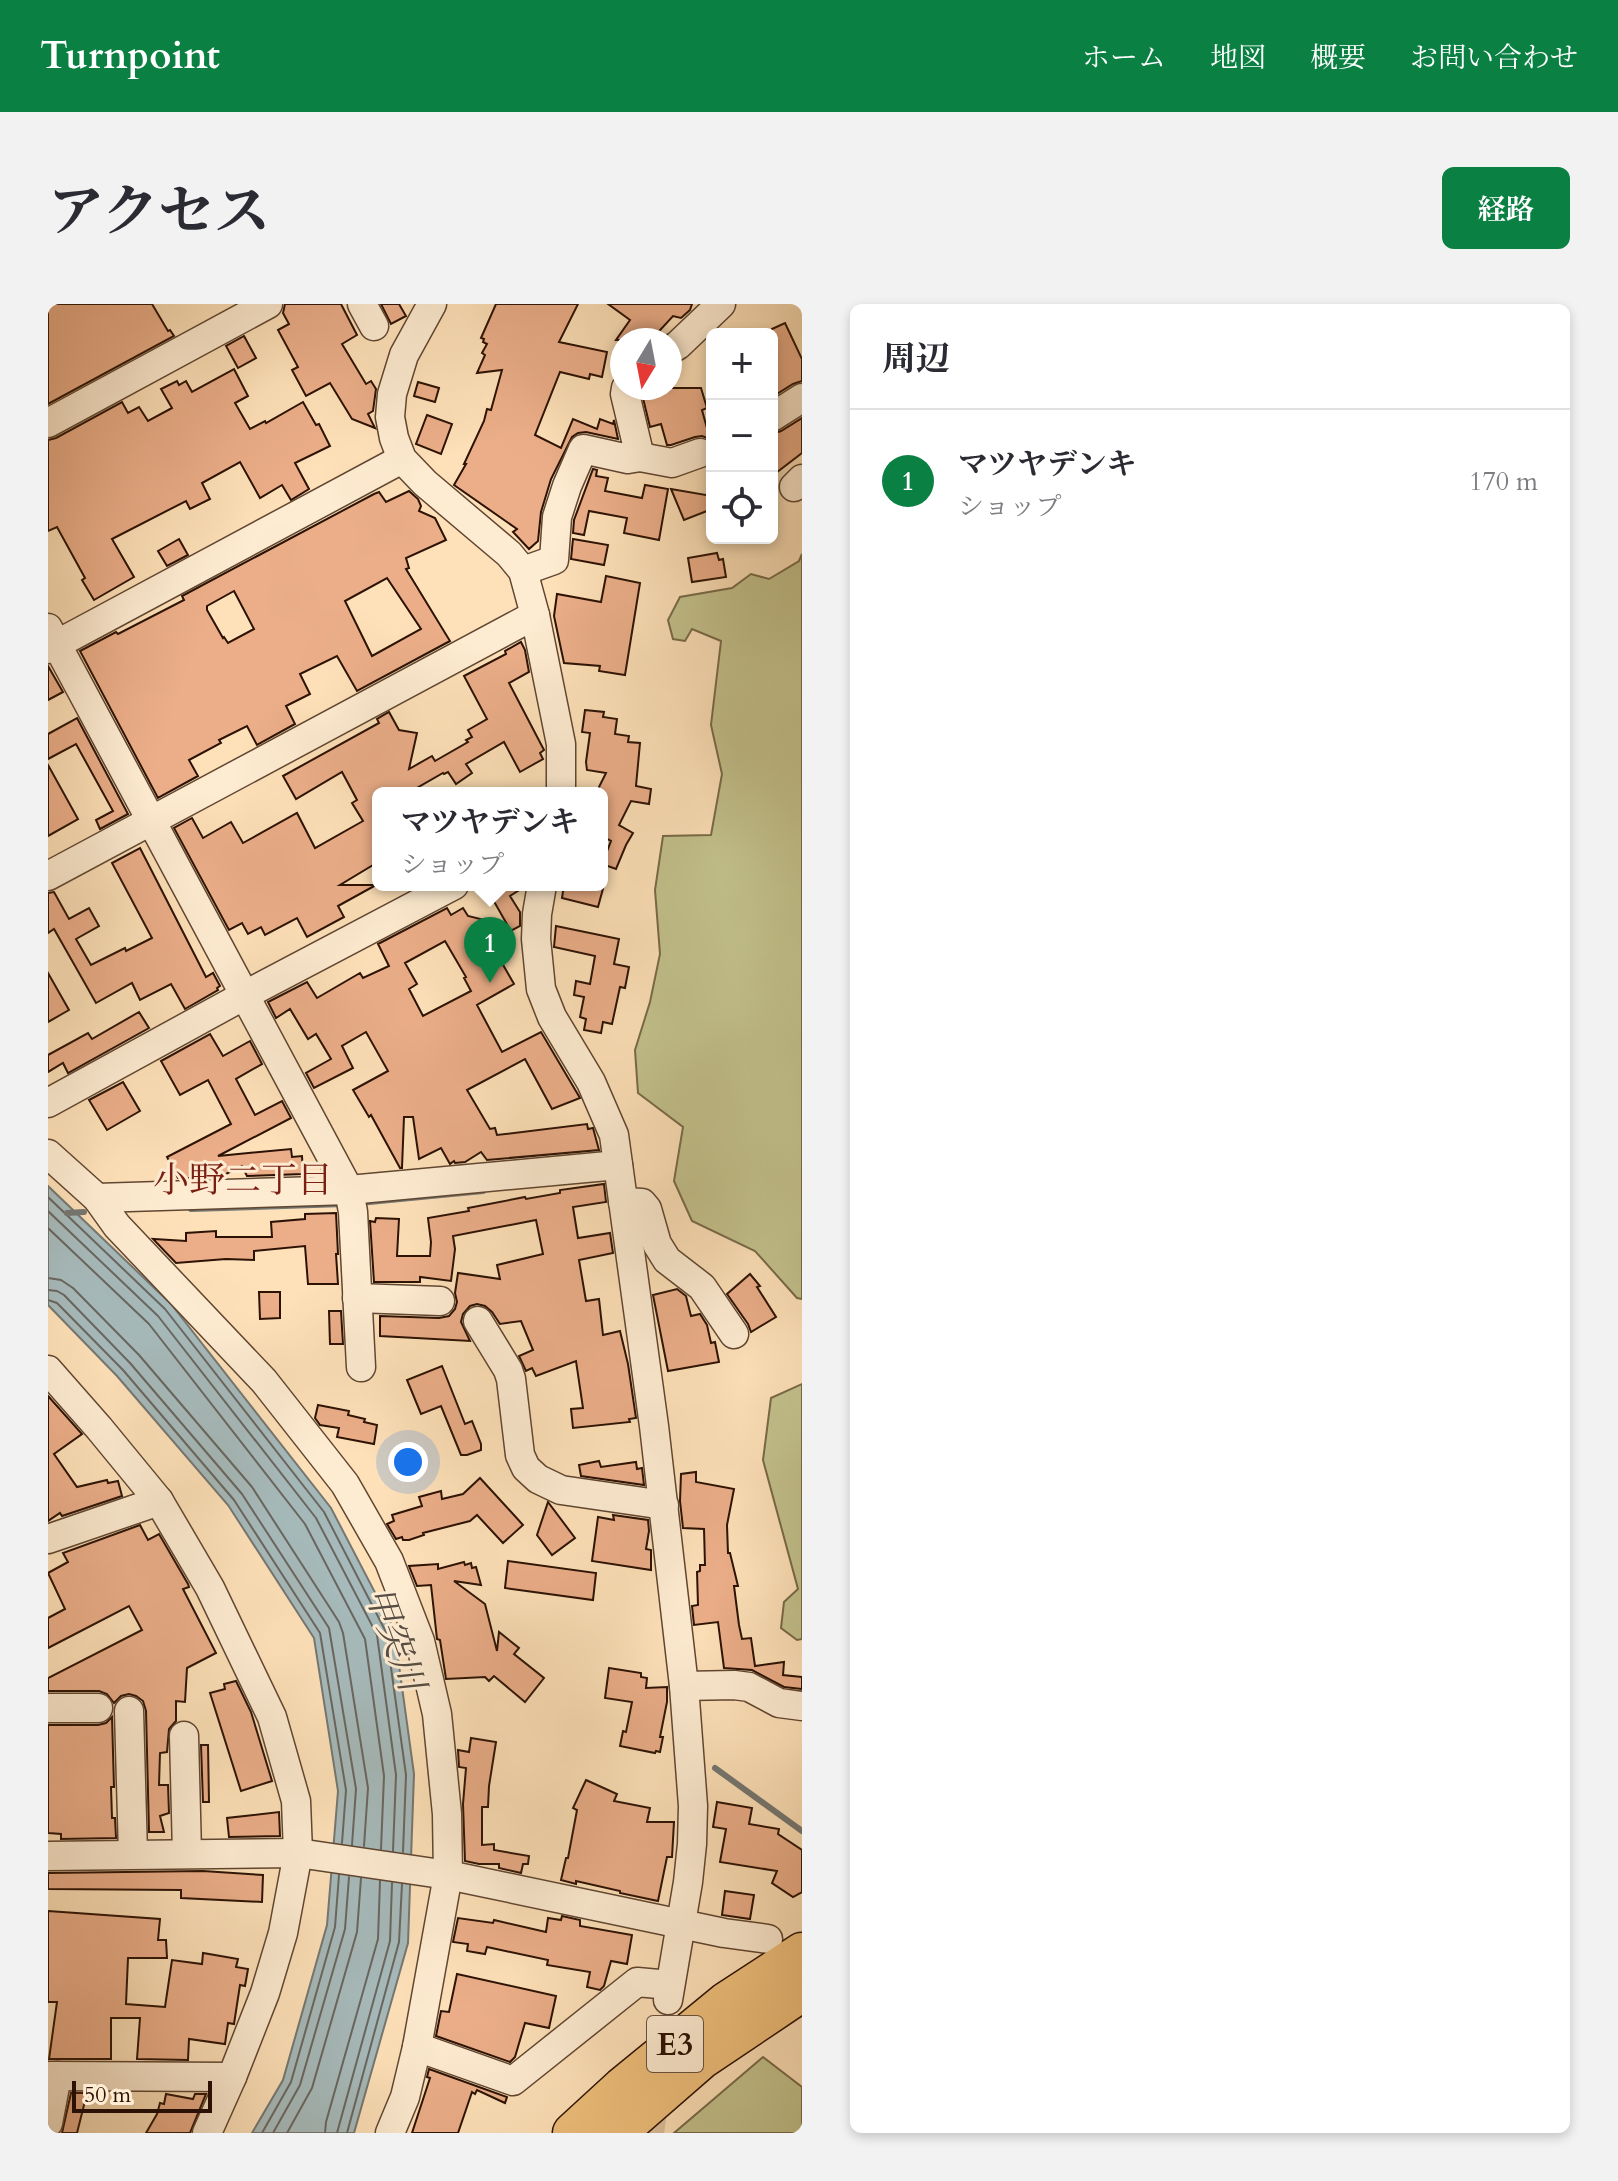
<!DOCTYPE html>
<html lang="ja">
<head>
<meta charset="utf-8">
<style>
  :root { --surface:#fff; --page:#f2f2f3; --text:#2b2b33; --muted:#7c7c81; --line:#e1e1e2; --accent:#0b8043 }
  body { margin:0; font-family:Cardo,"Noto Serif JP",serif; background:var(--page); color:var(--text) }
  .controls { position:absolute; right:24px; top:24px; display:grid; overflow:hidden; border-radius:12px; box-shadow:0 4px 12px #0003 }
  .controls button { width:72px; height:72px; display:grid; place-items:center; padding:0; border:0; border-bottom:2px solid var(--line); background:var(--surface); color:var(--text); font:40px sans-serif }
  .compass { position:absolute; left:562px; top:24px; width:72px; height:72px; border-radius:50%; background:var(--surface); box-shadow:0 4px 12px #0003; rotate:190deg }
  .scale { position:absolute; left:24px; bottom:20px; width:140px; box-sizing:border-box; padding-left:8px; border:4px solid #2c1204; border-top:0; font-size:22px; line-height:28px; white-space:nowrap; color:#2c1204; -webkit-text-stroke:6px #feecd2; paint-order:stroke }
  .you { position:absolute; left:360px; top:1158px; width:28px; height:28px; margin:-20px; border:6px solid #fff; border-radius:50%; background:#1a73e8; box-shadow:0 0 0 12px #1a73e833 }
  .badge { display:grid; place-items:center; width:52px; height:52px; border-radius:50%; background:var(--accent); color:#fff; font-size:26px; font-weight:700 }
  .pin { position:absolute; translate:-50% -66px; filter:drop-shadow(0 2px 4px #0008) }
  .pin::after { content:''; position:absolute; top:42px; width:28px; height:24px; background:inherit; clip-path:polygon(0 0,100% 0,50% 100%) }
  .popup { position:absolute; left:324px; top:483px; width:236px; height:104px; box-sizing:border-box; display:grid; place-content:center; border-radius:12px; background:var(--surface); filter:drop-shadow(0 2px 6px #0005); font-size:26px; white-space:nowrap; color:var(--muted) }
  .popup b { font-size:30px; color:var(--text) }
  .popup::after { content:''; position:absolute; left:50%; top:100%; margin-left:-16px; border:16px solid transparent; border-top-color:var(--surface) }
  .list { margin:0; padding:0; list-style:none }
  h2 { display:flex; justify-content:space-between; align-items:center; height:104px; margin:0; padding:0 32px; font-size:34px }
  h2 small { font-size:26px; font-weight:400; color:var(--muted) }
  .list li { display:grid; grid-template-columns:52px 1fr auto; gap:24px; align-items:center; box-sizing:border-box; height:144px; padding:0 32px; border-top:2px solid var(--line) }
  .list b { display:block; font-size:30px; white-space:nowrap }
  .list p { margin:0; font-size:26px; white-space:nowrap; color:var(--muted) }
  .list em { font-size:26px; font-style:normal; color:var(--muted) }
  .icon { flex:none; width:44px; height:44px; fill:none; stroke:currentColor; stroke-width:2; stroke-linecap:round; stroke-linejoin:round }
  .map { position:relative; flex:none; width:754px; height:1829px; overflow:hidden; border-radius:12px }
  header { display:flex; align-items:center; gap:48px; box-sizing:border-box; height:112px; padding:0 40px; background:var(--accent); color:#fff }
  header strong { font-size:38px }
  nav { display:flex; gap:44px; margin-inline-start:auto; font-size:28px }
  .intro { display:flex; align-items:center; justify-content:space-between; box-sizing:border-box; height:192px; padding:0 48px }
  h1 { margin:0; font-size:56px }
  .button { padding:20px 36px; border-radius:12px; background:var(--accent); color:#fff; font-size:28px; font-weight:700 }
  main { display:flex; gap:48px; padding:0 48px }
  aside { flex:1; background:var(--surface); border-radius:12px; box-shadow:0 4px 12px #0003 }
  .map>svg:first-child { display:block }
  .green { fill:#c3c28d; stroke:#786a48; stroke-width:2 }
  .water { fill:#a6babb; stroke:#757772; stroke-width:2 }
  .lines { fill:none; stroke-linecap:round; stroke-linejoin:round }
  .shore { stroke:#696660; stroke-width:2 }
  .stream { stroke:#757772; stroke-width:6 }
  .building { fill:#ebae89; stroke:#2c1204; stroke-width:2; fill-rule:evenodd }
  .minor-tunnel { stroke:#dec29e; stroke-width:28; stroke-dasharray:28 14; stroke-linecap:butt }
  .minor-casing { stroke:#604631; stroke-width:31 }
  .highway-casing { stroke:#2c1204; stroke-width:43 }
  .minor { stroke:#feecd2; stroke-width:28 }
  .highway { stroke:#efc07c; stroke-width:40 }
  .labels { text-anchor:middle; stroke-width:6; stroke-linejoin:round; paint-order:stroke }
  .shield { fill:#feecd2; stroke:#6b5342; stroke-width:2 }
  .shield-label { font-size:32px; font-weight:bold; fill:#2c1204 }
  .neighbourhood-label { font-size:36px; fill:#7a1f14; stroke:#feecd2 }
  .water-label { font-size:36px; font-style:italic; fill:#574d44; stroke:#feecd2 }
</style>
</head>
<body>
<header>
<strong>Turnpoint</strong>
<nav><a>ホーム</a><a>地図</a><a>概要</a><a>お問い合わせ</a></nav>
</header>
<div class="intro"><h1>アクセス</h1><a class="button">経路</a></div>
<main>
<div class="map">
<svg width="754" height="1829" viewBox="0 0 754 1829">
  <rect width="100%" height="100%" fill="#fee1b9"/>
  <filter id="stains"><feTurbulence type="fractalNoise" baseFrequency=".0025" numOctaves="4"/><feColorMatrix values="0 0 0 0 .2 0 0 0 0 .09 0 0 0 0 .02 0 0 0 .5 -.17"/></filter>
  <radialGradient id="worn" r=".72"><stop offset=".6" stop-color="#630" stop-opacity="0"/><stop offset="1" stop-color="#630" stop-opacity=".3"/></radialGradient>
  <g class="green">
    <path d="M754,250v745l-5,-1 -42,-47 -63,-30 -18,-40 9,-54 -45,-34 -3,-43 15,-48 10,-48 -5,-64 8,-54 48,-1 11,-61 -11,-49 10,-84 -29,-12 -7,12 -12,-2 -5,-19 12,-23 52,-9 19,-14 18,5 30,-18z"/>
    <path d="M754,1080v255l-5,1 -16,-12 3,-26 14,-13 -35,-129 8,-62z"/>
    <path d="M715,1753l39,30v46h-128z"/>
  </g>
  <path class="water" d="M0,882l123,118 160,204 63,121 20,145 -6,169 -54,190h-102l31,-53 44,-155 11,-134 -24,-153 -86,-133 -111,-129 -69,-71z"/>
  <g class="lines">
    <g class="shore">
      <path d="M0,893l117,112 159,203 62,120 20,143 -3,77"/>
      <path d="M0,907l110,105 158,202 61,117 19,140 -3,76"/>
      <path d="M0,924l101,96 156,200 60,115 19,137 -3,73"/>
      <path d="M0,974l13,2 12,8 66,67 113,132 87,135 4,11 25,155 -4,58"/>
      <path d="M0,986l9,1 7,4 66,68 112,131 87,134 27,161 -4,56"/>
      <path d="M0,996l9,3 66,67 111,130 86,133 26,157 -4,53"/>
      <path d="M214,1829l29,-51 44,-155 4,-52"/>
      <path d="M225,1829l27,-48 45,-156 4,-52"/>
      <path d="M239,1829l25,-45 45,-156 4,-54"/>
      <path d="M277,1829l1,-11 52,-183 2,-58"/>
      <path d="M289,1829l53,-192 2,-58"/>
      <path d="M299,1829l52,-191 3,-58"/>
    </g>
    <g class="stream">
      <path d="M311,899l124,-12"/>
      <path d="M143,905l153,-5"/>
      <path d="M19,909l17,-1"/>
      <path d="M667,1464l87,63"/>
    </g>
  </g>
  <g class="building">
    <path d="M0,0h104l16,27 2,-1 4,6 -126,68z"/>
    <path d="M237,0h56l16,31 -15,9 24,40 5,-3 5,8 -3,22 -5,3 7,14 -23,-9 -22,-36 -24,13 -14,-26 6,-3 -20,-37 11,-6 -6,-11z"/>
    <path d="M333,0h18l7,12 -15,8z"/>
    <path d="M448,0h82l-19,38 48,10 -5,25 -12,-3 -1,5 -29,-7 -25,63 26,13 12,-29 24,10 3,-10 13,5 1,-4 4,19 -32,-7 -8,1 -6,4 -21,42 -10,33 -3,29 -9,8 -16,-17 4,-3 -63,-44 12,-21h-2l20,-43 3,-12 4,1 11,-40 -25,3 8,-18 -3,-2 5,-9 -4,-2 1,-3 -3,-1z"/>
    <path d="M560,0h84l-2,6 -9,8 -8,-2 -22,24h-35l14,-20z"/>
    <path d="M737,19l17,36v22l-9,3 -21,13v-68z"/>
    <path d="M196,32l12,22 -18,10 -12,-22z"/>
    <path d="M186,65l14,27 -13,7 15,26 15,-8 1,2 37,-21 13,23 3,-1 11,22 -35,17 14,26 -18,11 -9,-15 -22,13 -20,-36 -38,21 8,16 -20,10 -4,-8 -74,38 22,38 -40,23 -12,-20 3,-2 -28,-51 -9,4v-91l8,-2 66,-36 6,11 11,-6 9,14 24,-13 -11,-19 16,-8 2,4 7,-4 6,11z"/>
    <path d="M370,78l21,6 -4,14 -21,-6z"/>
    <path d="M620,84h33l6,20 -5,2 8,29 -8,-3 -7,1 -24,8h-4l-6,-21 -11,3 -8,-33z"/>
    <path d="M379,111l25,9 -11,30 -25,-10z"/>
    <path d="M754,114v35l-30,23v-42l9,-3z"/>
    <path d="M545,165l4,1 -1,6 12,2 -3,13 37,7 3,-13 23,4 -9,51 -35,-7 3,-15 -38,-7 -5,24 -11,-2 1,-13z"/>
    <path d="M623,185l41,7v13l-28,11z"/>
    <path d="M361,187l9,8 3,7 -2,5 16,7 11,22 -40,18 3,10 -3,1 44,72 -93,50 -20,-35 -37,18 10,20 -24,12 9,18 -38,21 -10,-19 -28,14 2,3 -32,17 9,16 -40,22 -78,-147 36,-19 2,2 66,-34 -2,-4 192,-102 5,-2 7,10zM339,274l34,51 -49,27 -27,-55zM186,287l20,38 -26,14 -4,-6 -1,1 -16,-28v-4z"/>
    <path d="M131,235l9,16 -21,11 -9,-15z"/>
    <path d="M525,235l35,6 -4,20 -33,-6z"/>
    <path d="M669,249l2,7 4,-1 3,18 -34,5 -4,-24z"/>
    <path d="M558,272l34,7 -15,92 -26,-4 1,-5 -36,-3 -10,-47 3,-22 44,8z"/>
    <path d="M473,338l4,8 4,22 -20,11 35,67 -4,3 3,6 -23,13 -16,-30 -38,22 6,9 -16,11 -8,-12 -4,2 -1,-1 -35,20h-30v69l-38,23h36l-38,21 6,11 -37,20 -10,-19 -32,17 -4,-8 -13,7 -6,-11 -13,7 -55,-102 18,-10 11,20 28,-16 12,21 54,-30 18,35 48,-27 -11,-18 5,-3 -15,-28 -46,27 -13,-23 96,-53 -2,-4 12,-7 10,18 18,3 -8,36 23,-13 3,5 33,-19 -2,-2 6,-3 -4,-7 19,-11 -23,-43 42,-22 -1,-3z"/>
    <path d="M0,362l15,26 -15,8z"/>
    <path d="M537,406l19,2 -1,5 14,2 -2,15 14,2 -1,6 12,1 -4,43 15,3 -2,15 -18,-3 -12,24 14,8 -7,12 -10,24 -14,-5 9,-23 -9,-5v-43h-6l10,-20 -19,-3 -1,-8 4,-29 -8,-1z"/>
    <path d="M29,414l51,96 -28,15 -4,-9 17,-9 -37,-67 -28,15v-25z"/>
    <path d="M0,461l30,54 -30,17z"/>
    <path d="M92,544l66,129 7,-4 7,13 -3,2 1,2 -33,19 -14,-25 -31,16 -8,-17 -36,20 -42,-74 -6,4v-40l6,-1 15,27 20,-11 10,18 -23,13 15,26 34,-17 1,3 26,-13 -40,-75z"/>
    <path d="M451,581h26l-1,2 -14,9 10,16v14l-30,16 24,42 -37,21 25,47 39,-20 39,66 -28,11 -27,-50 -58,31 23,39 5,-1 2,7 90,-11 1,5 5,-1 6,22 -112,10 -6,-8 -16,10 -10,1 -1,-2 -4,3 -9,-16 -22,11 -6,-42h-9l-2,51h-2l-29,-53 -2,2 -16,-27 35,-19 -22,-39 -24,14 11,22 -39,20 -8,-15 25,-14 -15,-25 -8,5 -18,-30 -14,9 -8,-16 39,-20 10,16 43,-25 3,5 26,-12 -11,-22 69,-36 4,7 12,-7 5,8 40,10 -20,-35zM397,637l21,36 -2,1 7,13 -48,25 -14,-27 8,-5 -12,-21z"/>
    <path d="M516,581h40l-6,22 -36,-9z"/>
    <path d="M508,622l63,13 -5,25 15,3 -4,21 -5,-1 -8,37 -9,-2 -2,11 -17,-3 2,-11 -6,-2 4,-20 -10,-2 2,-14 14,3 5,-28 -41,-9z"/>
    <path d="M0,669l21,37 -21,12z"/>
    <path d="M91,708l10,16 -81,45 -5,-10 -15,9v-17l40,-22 4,6z"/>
    <path d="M162,730l13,22 27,-15 12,23 -26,15 19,36 27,-14 9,17 -73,38 73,-7 1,8 10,-1 1,18 -56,2 -5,-10 -20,10 -4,-9 -21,11h-19l-11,-21 64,-33 -23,-44 -28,15 -19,-34z"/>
    <path d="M75,778l17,29 -33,19 -18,-30z"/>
    <path d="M556,880l2,18 -33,5 5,31 32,-5 3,20 -34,7 7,41 13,-2 4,36 17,-4 8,33 8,54 -7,1 1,3 -57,6 -2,-19 12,-1 -7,-47 -40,15 -4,-8 -6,3 -7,-15 14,-6 -12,-29 -21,3 -8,-12 -7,-6 -8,-2 -7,2 -7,8 -2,8 9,19 -90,-5v-20l59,2 10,-2 6,-7 2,-7 -2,-9 3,-20 42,6 -3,-14 46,-11 -7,-34 -83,16 2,13 -4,32 -31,-4v5h-46l-4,-61 5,1 1,-4 23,1 -2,37h33l1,-14 -3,-24 41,-7 -1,-3 57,-11 1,2 34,-6v-3z"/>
    <path d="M288,909l2,41h-2l2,30h-30l-3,-38 -51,5v9l-28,-1 -50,4 -23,-24 33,2v-8l30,-2v6h56l-1,-15 34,-3v-5z"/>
    <path d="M702,970l10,12 -3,1 19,30 -25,15 -3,-8 -21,-30z"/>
    <path d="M629,985l9,7 5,20 9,-2 7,11 4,18 4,-1 4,20 -51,9 -15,-76z"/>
    <path d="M211,988h21v26l-20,1z"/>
    <path d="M281,1007h12l2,33h-13z"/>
    <path d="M394,1062l23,58 7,-3 9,23v6l-14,5h-6l-20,-49 -20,8 -14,-34z"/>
    <path d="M0,1092l34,38 -28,20 23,33 30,-7 1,3 10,-2 4,15 -60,20 -2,-3 -12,8z"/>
    <path d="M270,1101l31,6 -1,4 17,4 -1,3 13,3 -3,19 -37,-7 2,-9 -19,-3 -5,-7z"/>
    <path d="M551,1157l2,6 35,-5 1,7 5,-1 2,17 -63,-9 -2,-11z"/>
    <path d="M648,1168v10l38,7 -7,36 1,28h2l8,33h-4l5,39 3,14 9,-1 4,28 29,-4 -1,13 19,2v12l-18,-2 -32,-17 -28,-2 -6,-46 -24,3 -2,-19 6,-1 -1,-33 3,-1v-6h5l-1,-36 -21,-1 -3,-27 1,-27z"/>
    <path d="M432,1174l43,47 -20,18 -26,-28 -7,6 -47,12 1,2 -15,5h-6l-1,-3 -6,2 -9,-15 7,-3 -2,-6 30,-9 -3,-9 22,-6 1,8 21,-5z"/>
    <path d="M500,1198l27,36 -23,17 -15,-20z"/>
    <path d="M565,1211l35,5 1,11 -3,18 5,1v20l-59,-9 6,-44 16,3z"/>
    <path d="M92,1221l8,15 11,-6 29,50 1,3 -6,2 33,64 -29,15 -2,34 -9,-1v20l-7,8 -2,23 -7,1 -1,32h9l1,28 -9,3 4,16h-15l-3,-121 -3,-10 -7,-5 -7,-2 -8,2 -7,7 -7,-9 -8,-3h-51v-13l94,-48 -13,-24 -81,42v-30l17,-9 -17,-36 20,-11 -5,-9z"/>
    <path d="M460,1257l88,12 -3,27 -88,-12z"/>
    <path d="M416,1258l1,3 6,-2 1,5 4,-1 5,18 -27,-4 31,23 12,47 2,-19 20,16 -5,6 30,24 -19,24 -31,-26 -5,5 -4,-4 -39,2 -6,-39 -3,-1 -6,-54 -14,1 -8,-20 29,-2v5z"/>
    <path d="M561,1364l32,5v4l6,1 -1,10 21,-1v15l-7,35h3l-3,15 -4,-1 -1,2 -35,-7 3,-15 3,1 6,-30 -27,-4z"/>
    <path d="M188,1377l15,31 21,69 -31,10 -31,-98 15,-4 -1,-5z"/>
    <path d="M64,1413l2,70h-3l1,31h3l1,20 -55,1v-5l-13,-1v-108h50l8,-2z"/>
    <path d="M423,1434l25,4 -7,44 -1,21h-6v38l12,-1v6l35,6 -1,8h-5l-2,9 -22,-5v-4h-20l-14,-3 -2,-57 3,-36 -7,-1 -1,-17 11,2z"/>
    <path d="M153,1441h7l1,57h-6z"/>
    <path d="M538,1476l31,14 -3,7 36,7 -3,14h27l-2,35h-5l-9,44 -38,-8v-2l-44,-10v3l-15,-4 5,-22h2l9,-48 -4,-2z"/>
    <path d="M669,1498l35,6 -3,16 30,5 -1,5 24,16v42l-9,5 -21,-14 5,-12 -57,-9 6,-33 -13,-2z"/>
    <path d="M231,1508l1,24 -51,1 -2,-19z"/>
    <path d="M155,1567l60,4 -1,27 -81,-4v-8l-133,-1v-16z"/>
    <path d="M677,1587l29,4 -4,24 -28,-4z"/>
    <path d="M0,1607l112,8 -2,21h8l1,18h-39l-2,46 39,3 7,-47 30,4 1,-11 35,6 -2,8 12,2 -3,17 -5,-1 -6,39 -6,-1 -3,21 -36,-5 -1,21 -51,-1 3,-41h-29v41h-62l8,-57h-9z"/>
    <path d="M514,1612l18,4v6l52,9 -5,29 -16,-3 -7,25 -4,4 -13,-3 3,-15 -43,-7 1,-5 -61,-13 -2,7 -18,-3 1,-7 -15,-2 5,-24 35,5 1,-3 52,12 2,-14 13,2z"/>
    <path d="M409,1670l99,22 -7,32 -24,-5 -10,34 -5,5 -74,-26 5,-25 8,1z"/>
    <path d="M381,1765l78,28 -2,6 -28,-13 -2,4 -3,-2 -14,41h-46l18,-55 -3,-1z"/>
    <path d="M23,1789h16l-10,40h-15z"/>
    <path d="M118,1790l27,5 2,-5h11l-16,39h-44l11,-19 3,-11 4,1z"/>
  </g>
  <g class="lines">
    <path class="minor-tunnel" d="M602,1829l18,-133"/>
    <g class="minor-casing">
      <g id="minor">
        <path d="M314,0l12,22"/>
        <path d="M384,0l-28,51 -12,39 -2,23 4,21 8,21 23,24 84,71 14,17 12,44 26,129v49"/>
        <path d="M622,46l8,-5 43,-41"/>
        <path d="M724,113l30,-19"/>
        <path d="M0,119l220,-119"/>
        <path d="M592,153l32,6 28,-10"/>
        <path d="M746,183l8,-8"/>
        <path d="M475,267l31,-11 3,-43 10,-31 16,-37 45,10 12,-2 -15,-63 1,-6"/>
        <path d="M0,324l301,562 4,22 8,155"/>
        <path d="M0,345l354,-190"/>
        <path d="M0,572l487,-261"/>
        <path d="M494,581l-5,29 -1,25 5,50 11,28 39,65 23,53 40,291 30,260 9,120 -1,38 -4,38 -20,118"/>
        <path d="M0,799l197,-108 209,-110"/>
        <path d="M0,850l49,44 20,28 147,155 81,103 44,77 31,80 17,73 10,100 1,61 -31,172 -12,50 -15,36"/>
        <path d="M49,894l252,-8 269,-25"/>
        <path d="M575,898l19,1 5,6 10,35 10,16 35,27 32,47"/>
        <path d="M309,994l83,3"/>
        <path d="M430,1017l30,49 3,9 9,76 6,13 12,11 23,11 103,15"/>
        <path d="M0,1066l51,58 60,73 51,87 62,129 24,84 2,52 -15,80 -18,60 -33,84 -25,56"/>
        <path d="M0,1235l111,-38"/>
        <path d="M636,1382l50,-1 15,2 30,16 23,3"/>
        <path d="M0,1404h50"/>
        <path d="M81,1407l4,143"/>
        <path d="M136,1432l3,117"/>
        <path d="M0,1552l250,-3 150,22 276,58 44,6"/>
        <path d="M369,1743l96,34 124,-99 33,3"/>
        <path d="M0,1772l184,1"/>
        <path d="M0,1819l9,-47"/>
      </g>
    </g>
    <g class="highway-casing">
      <g id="highway">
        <path d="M525,1829l49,-45 105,-86 75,-49"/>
        <path d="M568,1829l85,-74 101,-68"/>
      </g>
    </g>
    <use href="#minor" class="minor"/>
    <use href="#highway" class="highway"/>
  </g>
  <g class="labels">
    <rect class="shield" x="599" y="1712" width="56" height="56" rx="6"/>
    <g class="shield-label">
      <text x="627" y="1751">E3</text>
    </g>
    <g class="neighbourhood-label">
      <text x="195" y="888">小野二丁目</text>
    </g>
    <g class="water-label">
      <text transform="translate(348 1334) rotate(70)" y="13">甲突川</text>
    </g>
  </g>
  <rect width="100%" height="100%" filter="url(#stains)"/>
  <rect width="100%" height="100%" fill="url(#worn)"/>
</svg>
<div class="controls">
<button>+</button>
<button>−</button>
<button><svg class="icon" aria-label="locate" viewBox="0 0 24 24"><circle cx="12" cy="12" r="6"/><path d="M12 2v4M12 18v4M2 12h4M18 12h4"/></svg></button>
</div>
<svg class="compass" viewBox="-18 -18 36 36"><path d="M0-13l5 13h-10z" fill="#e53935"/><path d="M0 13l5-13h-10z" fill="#7c7c81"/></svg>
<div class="scale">50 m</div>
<div class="you"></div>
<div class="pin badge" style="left:442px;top:679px">1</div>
<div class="popup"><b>マツヤデンキ</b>ショップ</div>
</div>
<aside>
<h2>周辺<small></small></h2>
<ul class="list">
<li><span class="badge">1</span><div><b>マツヤデンキ</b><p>ショップ</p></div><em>170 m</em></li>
</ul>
</aside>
</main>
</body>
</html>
